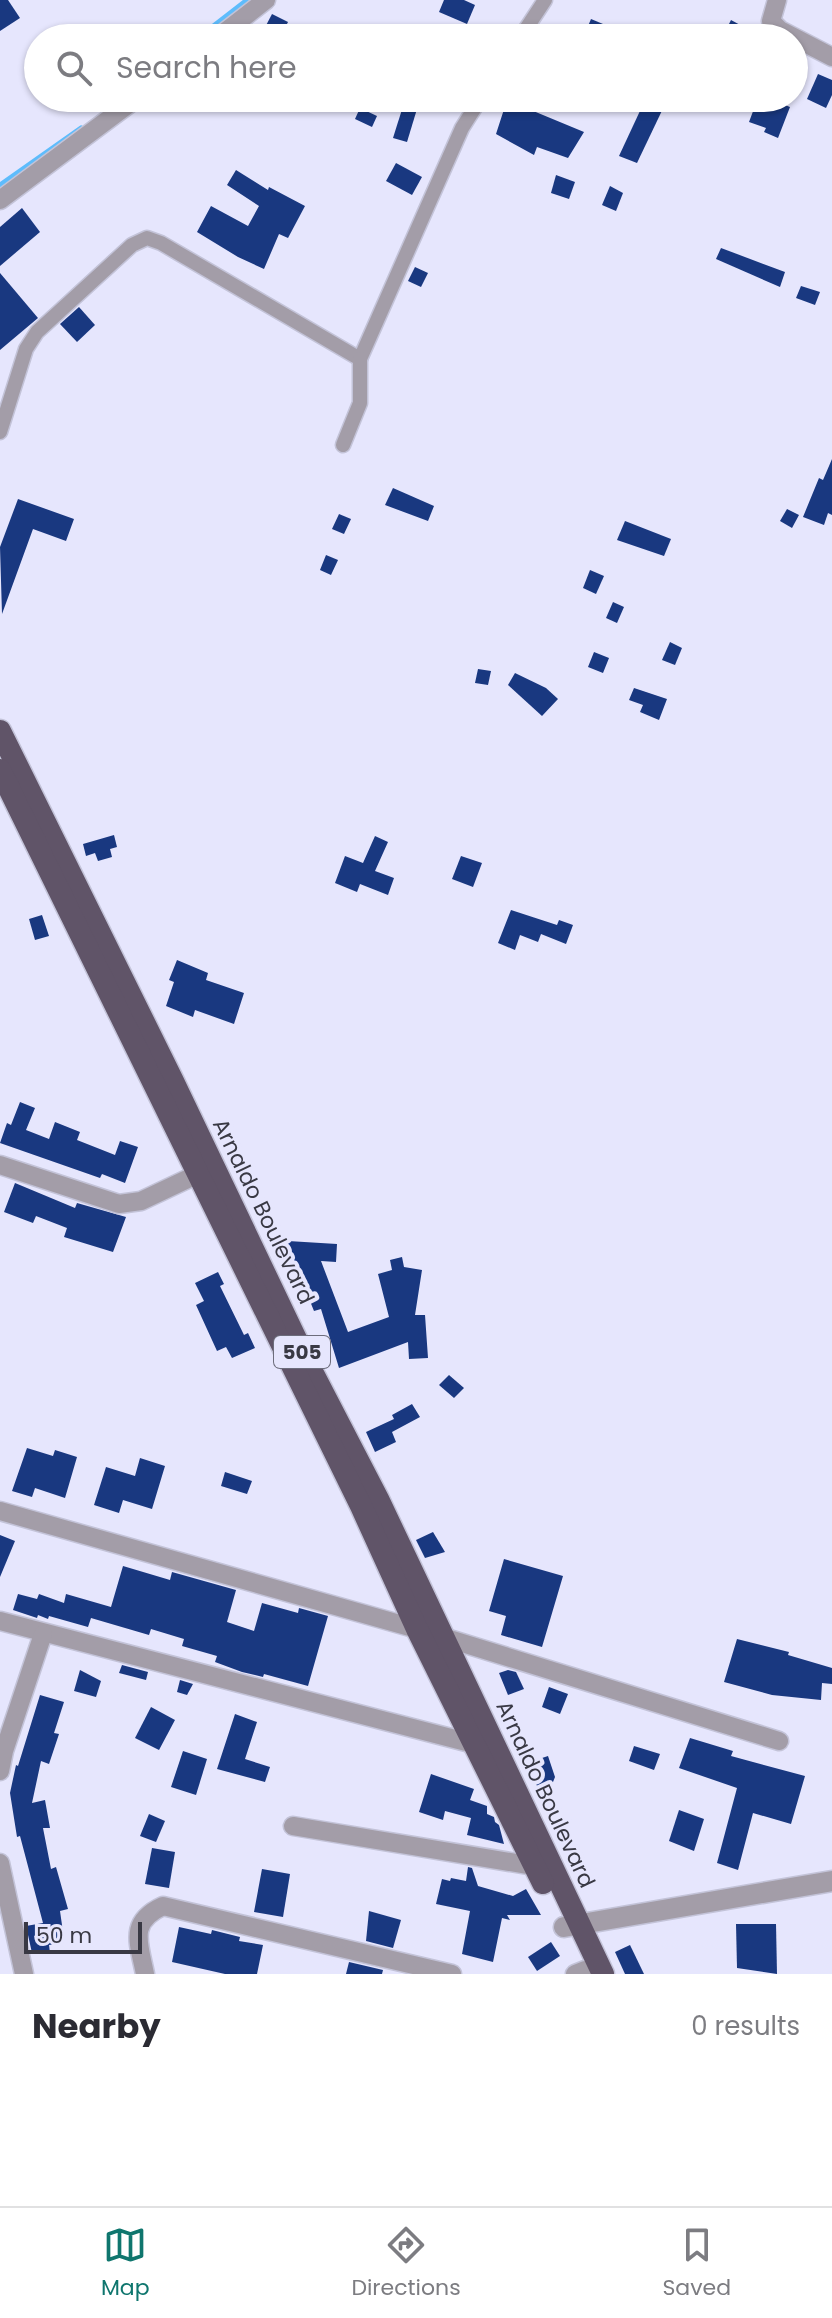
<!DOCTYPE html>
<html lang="en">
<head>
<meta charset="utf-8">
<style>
  :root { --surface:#fff; --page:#f7f7f7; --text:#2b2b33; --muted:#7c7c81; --line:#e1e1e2; --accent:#0f766e }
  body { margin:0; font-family:Poppins,sans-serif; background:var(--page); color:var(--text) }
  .scale { position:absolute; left:24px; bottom:20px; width:118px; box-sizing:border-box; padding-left:8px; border:4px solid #393944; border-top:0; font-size:22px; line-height:28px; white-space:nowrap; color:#393944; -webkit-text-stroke:6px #e6e6fd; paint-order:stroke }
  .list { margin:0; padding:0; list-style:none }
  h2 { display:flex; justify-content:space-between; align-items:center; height:104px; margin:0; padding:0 32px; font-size:34px }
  h2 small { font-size:26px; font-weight:400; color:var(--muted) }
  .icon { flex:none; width:44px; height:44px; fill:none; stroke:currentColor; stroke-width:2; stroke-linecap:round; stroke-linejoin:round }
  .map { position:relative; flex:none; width:832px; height:1974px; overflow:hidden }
  .search { position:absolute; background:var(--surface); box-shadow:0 2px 6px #0004; left:24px; right:24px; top:24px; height:88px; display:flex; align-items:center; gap:20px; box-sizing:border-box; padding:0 28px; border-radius:44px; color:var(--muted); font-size:30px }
  .sheet { height:232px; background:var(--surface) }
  nav { display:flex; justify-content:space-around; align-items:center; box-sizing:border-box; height:112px; border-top:2px solid var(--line); background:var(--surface); font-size:22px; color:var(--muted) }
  nav a { display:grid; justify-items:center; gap:4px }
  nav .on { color:var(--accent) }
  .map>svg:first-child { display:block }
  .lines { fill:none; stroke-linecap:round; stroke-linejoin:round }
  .stream { stroke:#5ebcfc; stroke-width:5 }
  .building { fill:#193880 }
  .pedestrian-casing { stroke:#c3c3d8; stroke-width:17 }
  .minor-casing { stroke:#c3c3d8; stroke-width:21 }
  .tertiary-casing { stroke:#c3c3d8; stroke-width:23 }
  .trunk-casing { stroke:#c3c3d8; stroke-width:25 }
  .pedestrian { stroke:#a39da8; stroke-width:14 }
  .minor { stroke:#a39da8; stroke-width:18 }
  .tertiary { stroke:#a39da8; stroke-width:20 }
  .trunk { stroke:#605468; stroke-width:22 }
  .labels { text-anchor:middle; stroke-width:8; stroke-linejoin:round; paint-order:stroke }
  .shield { fill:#e6e6fd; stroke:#6d6d7c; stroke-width:2 }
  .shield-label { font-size:20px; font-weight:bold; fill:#393944 }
  .street-label { font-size:22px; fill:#393944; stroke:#e6e6fd }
</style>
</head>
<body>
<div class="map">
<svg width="832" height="1974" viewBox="0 0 832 1974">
  <rect width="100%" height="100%" fill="#e6e6fd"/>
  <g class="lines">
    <g class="stream">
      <path d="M198,38l49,-38"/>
      <path d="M0,185l81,-57"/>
    </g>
  </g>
  <g class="building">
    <path d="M0,0h8l12,18 -20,13z"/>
    <path d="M444,0h20l11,5 -8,19 -28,-12z"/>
    <path d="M272,14l16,8 -8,16 -19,-3z"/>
    <path d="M591,19l24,10 -4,9h-28z"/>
    <path d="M731,20l33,18h-42z"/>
    <path d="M818,74l14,6v15l-6,13 -19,-9z"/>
    <path d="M646,98h22l-31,65 -18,-7z"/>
    <path d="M758,98h10l22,9 -12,31 -14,-6 2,-4 -17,-6z"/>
    <path d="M507,100l77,32 -16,26 -31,-11 -3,8 -38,-21z"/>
    <path d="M404,103l13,6 -10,33 -14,-4z"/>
    <path d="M360,108l17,8 -5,11 -17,-8z"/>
    <path d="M396,163l26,14 -10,18 -26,-14z"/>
    <path d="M236,170l32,20 1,-3 36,19 -17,32 -9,-4 -15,35 -26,-12 -41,-25 14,-26 37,20 11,-20 -32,-21z"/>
    <path d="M556,175l19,7 -6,17 -18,-6z"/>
    <path d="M610,186l13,7 -7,18 -14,-6z"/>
    <path d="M22,208l18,24 -40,34v-39z"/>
    <path d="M721,248l64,24 -5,15 -64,-28z"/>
    <path d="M415,267l13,6 -7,14 -13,-6z"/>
    <path d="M0,273l38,45 -38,32z"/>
    <path d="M801,286l19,6 -5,13 -19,-7z"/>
    <path d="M79,307l16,18 -18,17 -17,-18z"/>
    <path d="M832,459v56l-4,-2 -4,12 -21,-8 16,-39 4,2z"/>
    <path d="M393,488l41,18 -6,15 -43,-16z"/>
    <path d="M18,499l56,20 -8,22 -33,-12 -31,85 -2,-67z"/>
    <path d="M787,509l12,6 -7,13 -12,-7z"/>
    <path d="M339,514l12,5 -7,15 -12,-5z"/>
    <path d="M625,521l46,18 -7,17 -47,-16z"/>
    <path d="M326,555l12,5 -7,15 -11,-5z"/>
    <path d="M590,570l14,6 -8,18 -13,-6z"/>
    <path d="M613,602l11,5 -7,16 -11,-5z"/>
    <path d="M670,642l12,6 -7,17 -13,-5z"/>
    <path d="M594,652l15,6 -6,15 -15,-6z"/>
    <path d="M478,669l13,2 -3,14 -13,-2z"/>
    <path d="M515,673l31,15 12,11 -16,17 -34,-31z"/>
    <path d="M634,688l33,11 -8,21 -19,-8 3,-7 -14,-5z"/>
    <path d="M114,835l3,12 -7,2 2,8 -14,4 -3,-8 -9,3 -3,-12z"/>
    <path d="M375,836l13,6 -13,29 19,7 -6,17 -28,-11 -3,8 -22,-9 10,-27 18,7z"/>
    <path d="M461,856l21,7 -9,24 -21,-8z"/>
    <path d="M511,910l46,15 2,-5 14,5 -7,19 -25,-10 -3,8 -18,-7 -5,15 -17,-7z"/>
    <path d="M42,915l7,21 -14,4 -6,-21z"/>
    <path d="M177,960l31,13 -2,7 38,13 -10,31 -39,-14 -2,7 -27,-11 8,-24 -5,-2z"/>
    <path d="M20,1102l15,6 -9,22 23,9 6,-17 25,10 -3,8 38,15 5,-14 18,6 -13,36 -23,-9 -2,4 -100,-35 7,-20 4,2z"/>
    <path d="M15,1183l60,25 2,-5 49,14 -13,35 -49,-15 3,-9 -31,-12 -3,7 -29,-11z"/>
    <path d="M288,1241l49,3 -1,18 -15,-1 27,71 41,-15 -11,-43 14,-4 -2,-10 12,-3 2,10 18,3 -7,45h10l3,43 -19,1 -1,-17 -69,26 -18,-59 -7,2 -21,-52h-6z"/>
    <path d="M218,1272l6,12 -4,2 24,49 4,-2 7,15 -23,10 -6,-11 -9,4 -21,-46 8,-4 -9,-18z"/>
    <path d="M449,1375l15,13 -10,10 -15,-13z"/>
    <path d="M412,1404l8,13 -28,15 4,10 -21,10 -9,-20 28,-13 -2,-4z"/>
    <path d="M27,1448l26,8 2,-6 22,7 -12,41 -30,-10 -3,9 -20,-6z"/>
    <path d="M140,1458l25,8 -13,43 -29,-9 -4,13 -25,-8 12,-38 29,9z"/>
    <path d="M225,1472l27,9 -5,13 -26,-8z"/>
    <path d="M433,1532l12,20 -20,6 -9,-18z"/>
    <path d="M0,1535l15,6 -15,36z"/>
    <path d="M504,1559l59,17 -21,71 -41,-12 5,-19 -17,-5z"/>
    <path d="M123,1566l47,14 2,-8 64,18 -9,32 27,9 8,-28 36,10 1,-5 29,8 -20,70 -44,-12 -1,3 -21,-5 -27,-10 2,-6 -35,-10 2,-7 -33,-10 -2,6 -58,-17 -3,9 -39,-11 -1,3 -10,-4 -1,3 -24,-8 5,-16 19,5 2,-5 25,9 2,-9 45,13z"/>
    <path d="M737,1639l52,13 -1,3 44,13v16l-10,-1 -1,17 -49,-5 -48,-13z"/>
    <path d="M122,1665l26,7 -2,8 -27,-7z"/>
    <path d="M80,1670l21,11 -5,16 -22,-6z"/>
    <path d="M508,1670l8,2 8,17 -16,6 -9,-22z"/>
    <path d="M180,1680l13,4 -6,11 -10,-3z"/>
    <path d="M549,1687l19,7 -8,20 -18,-7z"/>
    <path d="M40,1695l24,7 -10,31 5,1 -10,30 -8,-3 -9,42 13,-3 5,28h-7l8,41 5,-2 12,42 -8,2 3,21 -5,1 4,10 -13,2 1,8h-18l-6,-27 17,-3 -23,-87 -3,1 -7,-44 6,-28 2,1z"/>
    <path d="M151,1707l24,13 -16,30 -24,-12z"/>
    <path d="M235,1714l22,8 -12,37 25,8 -5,15 -48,-13z"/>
    <path d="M690,1738l43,13 -2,5 74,20 -14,48 -38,-11 -15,57 -21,-7 20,-75 -58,-20z"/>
    <path d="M634,1746l26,8 -6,16 -25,-9z"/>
    <path d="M183,1751l24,8 -11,36 -25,-8z"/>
    <path d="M548,1756l7,21 -6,15 -9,1 -13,-30z"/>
    <path d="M431,1774l43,15 -4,11 17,6v8l7,3 1,5 4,3 5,19 -37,-9 4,-17 -26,-7 -2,9 -24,-8z"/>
    <path d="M679,1810l25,9 -10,32 -25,-10z"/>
    <path d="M149,1814l16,7 -9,21 -16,-6z"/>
    <path d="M152,1848l23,4 -6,36 -24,-4z"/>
    <path d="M468,1867l4,1 6,18 35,10 13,-7 15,26h-34l3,5 -8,-2 -9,44 -31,-8 8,-43 -34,-7 6,-25 8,2 1,-3 15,3z"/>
    <path d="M262,1869l28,5 -7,43 -29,-5z"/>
    <path d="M369,1911l32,9 -8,28 -27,-7z"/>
    <path d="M736,1924h40l1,50 -40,-6z"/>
    <path d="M179,1927l32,7 1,-4 28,7 -1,4 24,4 -6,29h-32l-53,-12z"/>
    <path d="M551,1942l9,14 -23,15 -9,-14z"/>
    <path d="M630,1945l14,29h-19l-10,-22z"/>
    <path d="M349,1962l34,8 -1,4h-36z"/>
  </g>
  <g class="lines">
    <g class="pedestrian-casing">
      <g id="pedestrian">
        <path d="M520,38l25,-38"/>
        <path d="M0,432l26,-83 11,-17 95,-87 15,-7 14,5 199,116 102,-231 19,-30"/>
        <path d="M343,445l17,-42v-44"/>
      </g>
    </g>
    <g class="minor-casing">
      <g id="minor">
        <path d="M777,0l-6,21 9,9 52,27"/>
        <path d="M217,38l49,-38"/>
        <path d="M0,200l137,-102"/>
        <path d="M0,1165l119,39 22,-3 57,-27"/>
        <path d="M0,1511l417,118 362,112"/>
        <path d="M0,1621l474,123"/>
        <path d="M0,1771l4,-20 39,-117"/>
        <path d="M293,1826l241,40"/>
        <path d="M0,1863l24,111"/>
        <path d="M145,1974c-6,-31 -17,-52 18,-68l289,68"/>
        <path d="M575,1974l10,-4"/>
      </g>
    </g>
    <g class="tertiary-casing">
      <path id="tertiary" d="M564,1927l268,-46"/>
    </g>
    <g class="trunk-casing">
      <g id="trunk">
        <path d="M0,731l173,350 132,277 73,141 225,475"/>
        <path d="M0,770l361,736 56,123 126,254"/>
      </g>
    </g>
    <use href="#pedestrian" class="pedestrian"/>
    <use href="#minor" class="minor"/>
    <use href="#tertiary" class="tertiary"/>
    <use href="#trunk" class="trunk"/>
  </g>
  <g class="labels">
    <rect class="shield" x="274" y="1336" width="56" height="32" rx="6"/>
    <g class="shield-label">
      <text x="302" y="1359">505</text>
    </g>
    <g class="street-label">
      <text transform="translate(264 1211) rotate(64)" y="8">Arnaldo Boulevard</text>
      <text transform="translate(546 1794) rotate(65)" y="8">Arnaldo Boulevard</text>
    </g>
  </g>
</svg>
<div class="scale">50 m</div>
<div class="search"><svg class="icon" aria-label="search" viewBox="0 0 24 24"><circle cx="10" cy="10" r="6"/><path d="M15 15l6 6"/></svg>Search here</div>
</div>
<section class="sheet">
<h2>Nearby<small>0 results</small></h2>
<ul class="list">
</ul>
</section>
<nav>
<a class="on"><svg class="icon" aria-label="map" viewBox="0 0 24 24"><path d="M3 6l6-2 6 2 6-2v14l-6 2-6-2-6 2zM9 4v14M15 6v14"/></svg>Map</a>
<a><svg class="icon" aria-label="directions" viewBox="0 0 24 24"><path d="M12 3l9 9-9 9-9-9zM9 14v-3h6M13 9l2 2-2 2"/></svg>Directions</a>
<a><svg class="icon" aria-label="saved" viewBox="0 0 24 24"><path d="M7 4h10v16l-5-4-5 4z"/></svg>Saved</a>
</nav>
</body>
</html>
